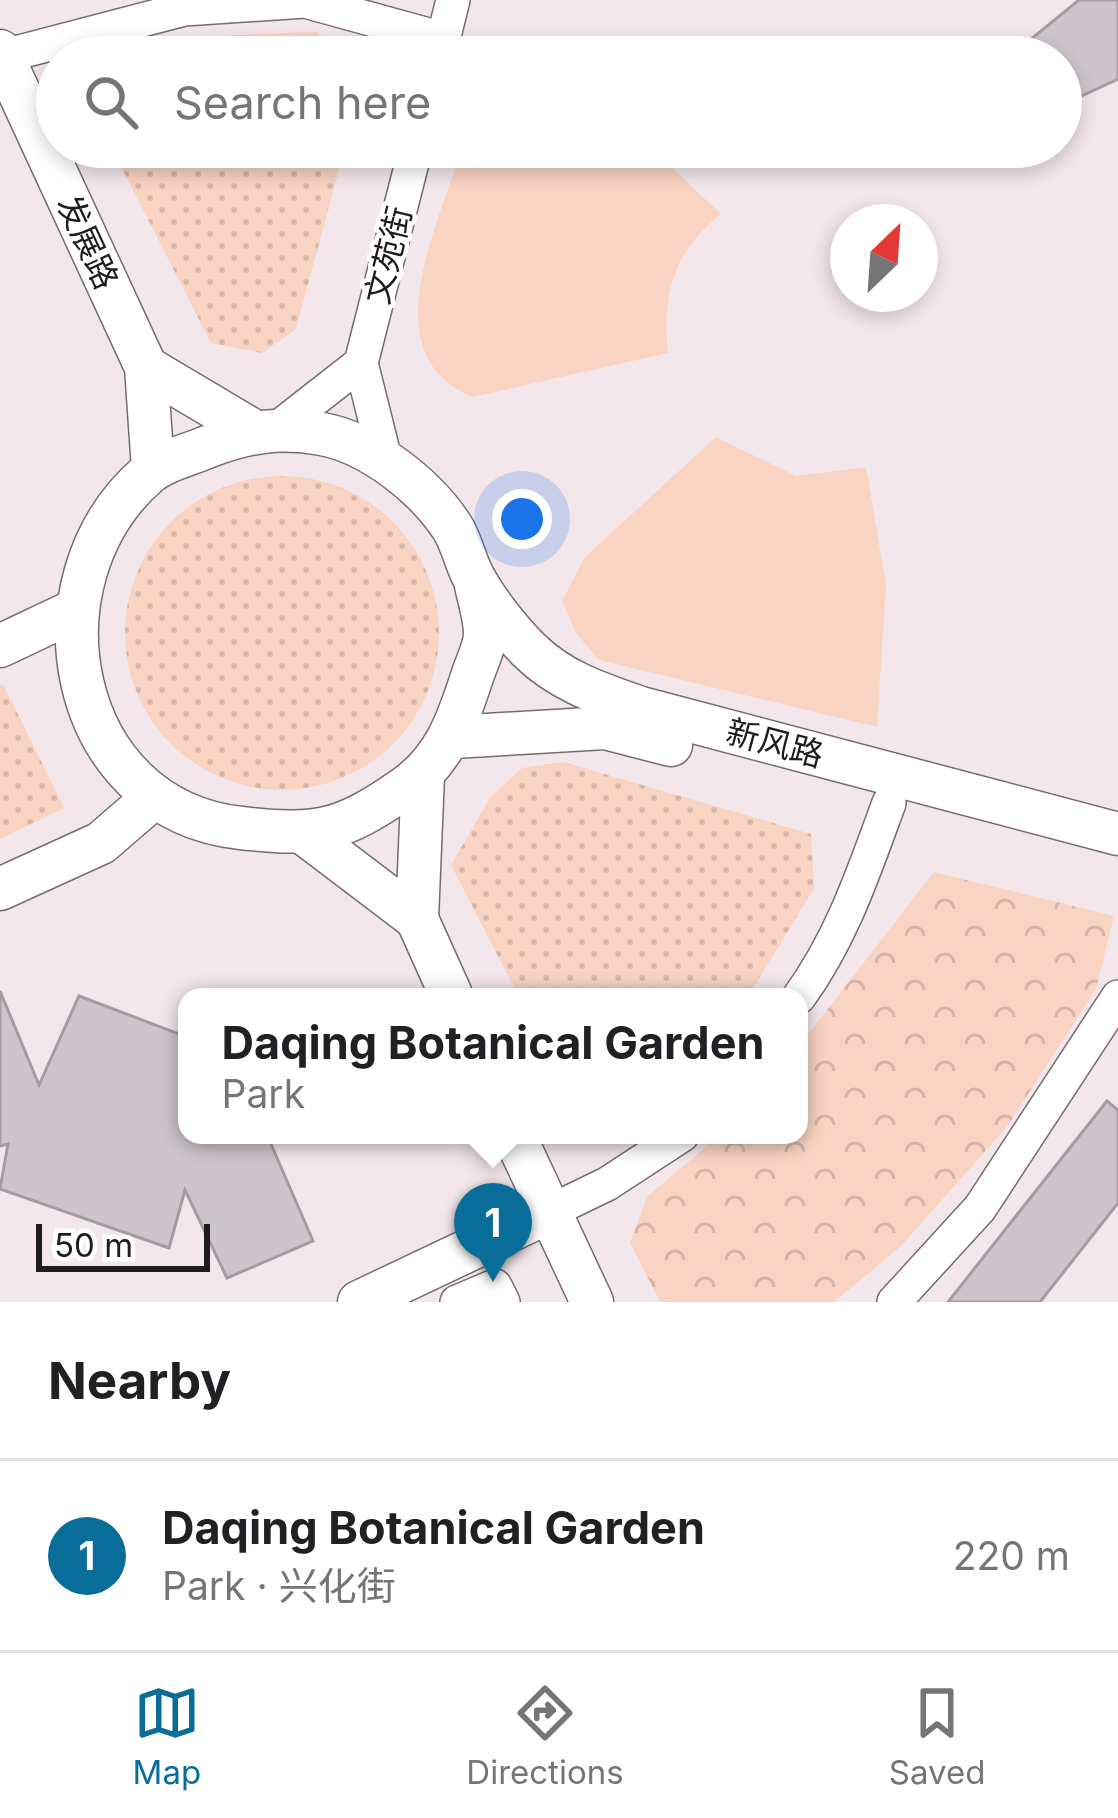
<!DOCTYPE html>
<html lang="en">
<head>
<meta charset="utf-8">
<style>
  :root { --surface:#fff; --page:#f6f6f6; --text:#202124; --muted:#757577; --line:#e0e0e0; --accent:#096d9a }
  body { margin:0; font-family:Inter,"Noto Sans SC",sans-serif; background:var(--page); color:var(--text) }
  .compass { position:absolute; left:830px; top:204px; width:108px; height:108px; border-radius:50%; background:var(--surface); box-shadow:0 6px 18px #0003; rotate:25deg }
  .scale { position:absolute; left:36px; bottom:30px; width:174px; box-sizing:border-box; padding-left:12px; border:6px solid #201c1d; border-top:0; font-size:33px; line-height:42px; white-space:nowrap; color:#201c1d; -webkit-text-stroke:9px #fff; paint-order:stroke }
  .you { position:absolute; left:522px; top:519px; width:42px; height:42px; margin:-30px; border:9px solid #fff; border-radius:50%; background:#1a73e8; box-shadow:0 0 0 18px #1a73e833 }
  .badge { display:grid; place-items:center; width:78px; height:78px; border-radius:50%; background:var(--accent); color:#fff; font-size:39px; font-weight:700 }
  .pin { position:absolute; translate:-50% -99px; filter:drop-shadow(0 3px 6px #0008) }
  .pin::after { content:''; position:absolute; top:63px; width:42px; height:36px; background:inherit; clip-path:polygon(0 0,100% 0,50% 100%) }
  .popup { position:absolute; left:178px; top:988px; width:630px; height:156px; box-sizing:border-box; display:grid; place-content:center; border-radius:24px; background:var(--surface); filter:drop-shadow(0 3px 9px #0005); font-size:39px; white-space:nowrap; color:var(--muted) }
  .popup b { font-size:45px; color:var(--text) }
  .popup::after { content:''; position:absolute; left:50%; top:100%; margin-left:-24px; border:24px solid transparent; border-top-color:var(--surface) }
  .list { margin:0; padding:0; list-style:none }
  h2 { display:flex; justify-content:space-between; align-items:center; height:156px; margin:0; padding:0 48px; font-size:51px }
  h2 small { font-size:39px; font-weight:400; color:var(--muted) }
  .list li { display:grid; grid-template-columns:78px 1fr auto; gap:36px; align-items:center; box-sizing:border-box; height:192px; padding:0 48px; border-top:3px solid var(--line) }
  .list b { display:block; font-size:45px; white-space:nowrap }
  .list p { margin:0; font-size:39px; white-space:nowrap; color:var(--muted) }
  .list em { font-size:39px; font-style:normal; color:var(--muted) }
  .icon { flex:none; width:66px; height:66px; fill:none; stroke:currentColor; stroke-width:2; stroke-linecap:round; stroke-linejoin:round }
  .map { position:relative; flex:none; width:1118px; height:1302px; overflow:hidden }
  .search { position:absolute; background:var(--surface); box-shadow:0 6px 18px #0003; left:36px; right:36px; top:36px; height:132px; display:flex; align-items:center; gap:30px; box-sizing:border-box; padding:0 42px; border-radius:66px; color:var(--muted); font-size:45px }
  .sheet { height:348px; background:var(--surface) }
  nav { display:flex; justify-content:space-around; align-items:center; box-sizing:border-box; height:168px; border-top:3px solid var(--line); background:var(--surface); font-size:33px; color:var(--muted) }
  nav a { display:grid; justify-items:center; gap:6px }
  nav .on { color:var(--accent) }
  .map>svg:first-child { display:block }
  .grass { fill:#f9d4c3 }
  .forest { fill:url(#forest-crowns) }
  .park { fill:url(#park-dots) }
  .building { fill:#cec5cc; stroke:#a59ca3; stroke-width:3 }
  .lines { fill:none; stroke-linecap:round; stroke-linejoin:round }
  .minor-casing { stroke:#766c6f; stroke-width:36 }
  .major-casing { stroke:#766c6f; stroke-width:45 }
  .minor { stroke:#fff; stroke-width:33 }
  .major { stroke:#fff; stroke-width:42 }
  .labels { text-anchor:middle; stroke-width:9; stroke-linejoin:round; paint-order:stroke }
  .street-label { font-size:33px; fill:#201c1d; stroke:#fff }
</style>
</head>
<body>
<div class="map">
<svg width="1118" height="1302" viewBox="0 0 1118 1302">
  <defs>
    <pattern id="forest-crowns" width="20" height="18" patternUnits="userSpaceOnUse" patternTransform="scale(3)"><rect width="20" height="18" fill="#f9d4c3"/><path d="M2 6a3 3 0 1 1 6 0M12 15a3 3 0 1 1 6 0" fill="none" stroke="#d5b5a7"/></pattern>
    <pattern id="park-dots" width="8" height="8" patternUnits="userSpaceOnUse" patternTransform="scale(3)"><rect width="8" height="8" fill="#f9d4c3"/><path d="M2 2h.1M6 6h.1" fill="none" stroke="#d5b5a7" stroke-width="1.8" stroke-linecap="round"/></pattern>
  </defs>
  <rect width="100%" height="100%" fill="#f4e7eb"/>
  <g class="grass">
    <path d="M462,147h188l71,67c-48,39 -59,79 -53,139l-195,44c-103,-42 -34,-171 -11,-250z"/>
    <path d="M716,437l80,39 70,-9 20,118 -9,142 -278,-67 -23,-27 -14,-32 23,-44z"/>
  </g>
  <path class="forest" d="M934,872l180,44 -18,73 -90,139 -106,119 -66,55h-174l-30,-59 17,-46 73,-62h79v-89z"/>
  <g class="park">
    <path d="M316,32l35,25h-229l112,-22z"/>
    <path d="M111,147h234l-49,182 -34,24 -51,-10z"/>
    <circle cx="282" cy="633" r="157"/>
    <path d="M3,684l61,124 -64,31v-154z"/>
    <path d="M563,762l248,72 3,54 -66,109h-229l-68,-132 39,-67 32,-30z"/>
  </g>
  <g class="building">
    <path d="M1079,0h39v79l-56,26 -1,-48h-35l-6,-9z"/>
    <path d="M0,991l39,94 40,-89 108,41v98h80l46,106 -86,37 -42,-88 -16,58 -169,-59 8,-45 -8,2z"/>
    <path d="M1107,1101l11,9v93l-78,99h-92z"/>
  </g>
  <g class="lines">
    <g class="minor-casing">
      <g id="minor">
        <path d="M439,56l14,-56"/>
        <path d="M0,57l184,-48 121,-8 138,38"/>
        <path d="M361,363l55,-216"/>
        <path d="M274,431l87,-68 24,96"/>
        <path d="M799,997c43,-59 65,-126 90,-194"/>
        <path d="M549,1212l58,-28 75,-49"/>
        <path d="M457,1302l38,-16 8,16"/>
        <path d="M894,1302l86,-94 138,-211"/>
      </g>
    </g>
    <g class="major-casing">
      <g id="major">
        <path d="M0,51l146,316 7,102"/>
        <path d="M146,367l106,63"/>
        <path d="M475,580c3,17 10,37 10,54 0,13 -9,30 -13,43 -15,46 -28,84 -69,112 -64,44 -86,47 -162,39 -175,-19 -217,-248 -92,-355 15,-13 40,-18 58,-26 39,-15 73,-21 115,-13 49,9 103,52 130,93 10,15 13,35 22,51 13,24 35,52 55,72 31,31 71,44 112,58l477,126"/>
        <path d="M0,646l78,-37"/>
        <path d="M453,737l152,-9 66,17"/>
        <path d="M305,834l112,85 6,-144"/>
        <path d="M0,889l101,-46 52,-45"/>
        <path d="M417,919l35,78"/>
        <path d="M514,1135l78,167"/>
        <path d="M359,1302l190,-90"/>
      </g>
    </g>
    <use href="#minor" class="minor"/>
    <use href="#major" class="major"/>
  </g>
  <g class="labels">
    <g class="street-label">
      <text transform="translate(88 242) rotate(65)" y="12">发展路</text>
      <text transform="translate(388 255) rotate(-76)" y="12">文苑街</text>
      <text transform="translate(775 743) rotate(15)" y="12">新风路</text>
    </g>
  </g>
</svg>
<svg class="compass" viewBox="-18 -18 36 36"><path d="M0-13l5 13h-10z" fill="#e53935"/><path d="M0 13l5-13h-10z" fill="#757577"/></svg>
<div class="scale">50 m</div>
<div class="you"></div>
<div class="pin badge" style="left:493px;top:1282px">1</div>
<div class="popup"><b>Daqing Botanical Garden</b>Park</div>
<div class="search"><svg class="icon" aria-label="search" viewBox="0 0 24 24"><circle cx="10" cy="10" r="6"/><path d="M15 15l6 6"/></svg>Search here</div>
</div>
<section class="sheet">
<h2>Nearby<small></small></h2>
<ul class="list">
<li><span class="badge">1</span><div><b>Daqing Botanical Garden</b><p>Park · 兴化街</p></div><em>220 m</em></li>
</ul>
</section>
<nav>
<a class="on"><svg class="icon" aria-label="map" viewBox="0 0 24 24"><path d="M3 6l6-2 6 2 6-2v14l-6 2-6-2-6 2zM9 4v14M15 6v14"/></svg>Map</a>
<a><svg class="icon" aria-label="directions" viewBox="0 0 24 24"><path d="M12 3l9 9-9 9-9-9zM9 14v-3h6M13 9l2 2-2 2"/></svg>Directions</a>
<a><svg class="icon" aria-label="saved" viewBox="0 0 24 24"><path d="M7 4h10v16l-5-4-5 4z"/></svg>Saved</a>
</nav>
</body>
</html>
